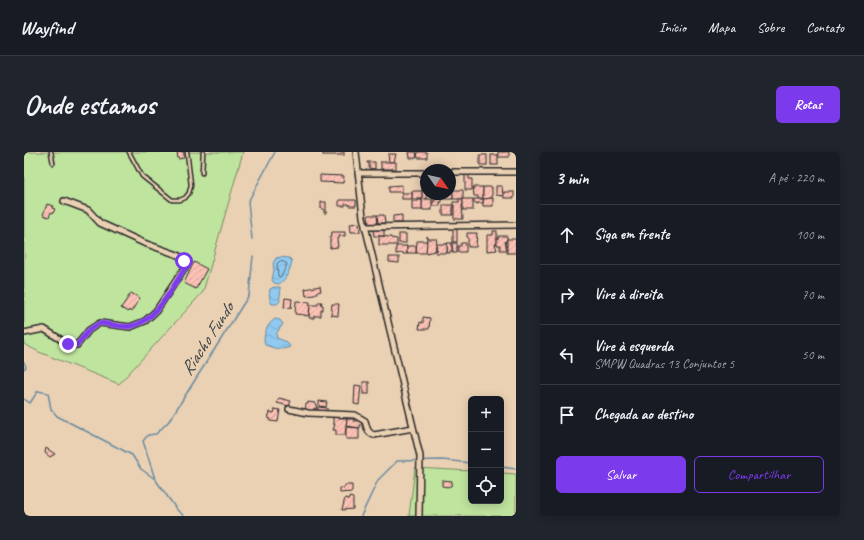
<!DOCTYPE html>
<html lang="pt">
<head>
<meta charset="utf-8">
<style>
  :root { --surface:#171b24; --page:#20242c; --text:#f1f3f6; --muted:#9ea1a6; --line:#363941; --accent:#7c3aed }
  body { margin:0; font-family:Caveat,sans-serif; background:var(--page); color:var(--text) }
  .controls { position:absolute; right:12px; bottom:12px; display:grid; overflow:hidden; border-radius:6px; box-shadow:0 2px 10px #0003 }
  .controls button { width:36px; height:36px; display:grid; place-items:center; padding:0; border:0; border-bottom:1px solid var(--line); background:var(--surface); color:var(--text); font:20px sans-serif }
  .compass { position:absolute; left:396px; top:12px; width:36px; height:36px; border-radius:50%; background:var(--surface); box-shadow:0 2px 10px #0003; rotate:124deg }
  .stop { position:absolute; width:12px; height:12px; margin:-9px; border:3px solid #7c3aed; border-radius:50%; background:#fff }
  .stop.end { background:#7c3aed; border-color:#fff; box-shadow:0 1px 4px #0008 }
  .list { margin:0; padding:0; list-style:none }
  h2 { display:flex; justify-content:space-between; align-items:center; height:52px; margin:0; padding:0 16px; font-size:17px }
  h2 small { font-size:13px; font-weight:400; color:var(--muted) }
  .list li { display:grid; grid-template-columns:26px 1fr auto; gap:12px; align-items:center; box-sizing:border-box; height:60px; padding:0 16px; border-top:1px solid var(--line) }
  .list b { display:block; font-size:15px; white-space:nowrap }
  .list p { margin:0; font-size:13px; white-space:nowrap; color:var(--muted) }
  .list em { font-size:13px; font-style:normal; color:var(--muted) }
  .actions { display:flex; gap:8px; padding:12px 16px }
  .actions a { flex:1; padding:9px 0; border:1px solid var(--accent); border-radius:6px; text-align:center; font-size:14px; color:var(--accent) }
  .actions .main { background:var(--accent); color:#fff }
  .icon { flex:none; width:22px; height:22px; fill:none; stroke:currentColor; stroke-width:2; stroke-linecap:round; stroke-linejoin:round }
  .map { position:relative; flex:none; width:492px; height:364px; overflow:hidden; border-radius:6px }
  header { display:flex; align-items:center; gap:24px; box-sizing:border-box; height:56px; padding:0 20px; background:var(--surface); border-bottom:1px solid var(--line) }
  header strong { font-size:19px }
  nav { display:flex; gap:22px; margin-inline-start:auto; font-size:14px }
  .intro { display:flex; align-items:center; justify-content:space-between; box-sizing:border-box; height:96px; padding:0 24px }
  h1 { margin:0; font-size:28px }
  .button { padding:10px 18px; border-radius:6px; background:var(--accent); color:#fff; font-size:14px; font-weight:700 }
  main { display:flex; gap:24px; padding:0 24px }
  aside { flex:1; background:var(--surface); border-radius:6px; box-shadow:0 2px 10px #0003 }
  .map>svg:first-child { display:block }
  .green { fill:#bfe49e; stroke:#758864 }
  .water { fill:url(#water-waves); stroke:#688aa1 }
  .lines { fill:none; stroke-linecap:round; stroke-linejoin:round }
  .shore { stroke:#536b7a; stroke-width:1 }
  .stream { stroke:#688aa1; stroke-width:1.5 }
  .building { fill:url(#building-hatch); stroke:#2b2b2b }
  .service-casing { stroke:#2b2b2b; stroke-width:5.5 }
  .minor-casing { stroke:#2b2b2b; stroke-width:8 }
  .service { stroke:#ebd1b3; stroke-width:2.5 }
  .minor { stroke:#ebd1b3; stroke-width:5 }
  .route { stroke:#7c3aed; stroke-width:5 }
  .labels { text-anchor:middle; stroke-width:3.5; stroke-linejoin:round; paint-order:stroke }
  .water-label { font-size:18px; font-style:italic; fill:#3a4349; stroke:#ebd1b3 }
</style>
</head>
<body>
<header>
<strong>Wayfind</strong>
<nav><a>Início</a><a>Mapa</a><a>Sobre</a><a>Contato</a></nav>
</header>
<div class="intro"><h1>Onde estamos</h1><a class="button">Rotas</a></div>
<main>
<div class="map">
<svg width="492" height="364" viewBox="0 0 492 364">
  <defs>
    <pattern id="water-waves" width="16" height="10" patternUnits="userSpaceOnUse"><rect width="16" height="10" fill="#90caf0"/><path d="M0 5q4-4 8 0t8 0" fill="none" stroke="#7caece"/></pattern>
    <pattern id="building-hatch" width="6" height="6" patternUnits="userSpaceOnUse"><rect width="6" height="6" fill="#fcc1b5"/><path d="M-1 1l2-2M0 6l6-6M5 7l2-2" fill="none" stroke="#d8a69c"/></pattern>
  </defs>
  <rect width="100%" height="100%" fill="#ebd1b3"/>
  <filter id="ink" filterUnits="userSpaceOnUse"><feTurbulence type="fractalNoise" baseFrequency=".025" numOctaves="2"/><feDisplacementMap in="SourceGraphic" scale="8" xChannelSelector="R" yChannelSelector="G"/><feConvolveMatrix kernelMatrix="1 2 1 2 8 2 1 2 1" color-interpolation-filters="sRGB"/></filter>
  <g filter="url(#ink)">
    <g class="green">
      <path d="M0,0h219l-40,140 -84,92 -80,-32 -15,-8z"/>
      <path d="M391,316l56,3v30h30v-28l15,1v42h-107z"/>
    </g>
    <g class="water">
      <path d="M257,105l8,1 3,3c-2,9 -5,18 -13,23l-5,-1 -2,-3 2,-10 -1,-7 3,-5z"/>
      <path d="M250,135h6c2,5 -1,9 0,14l-3,3h-5c-3,-5 -3,-9 -2,-15z"/>
      <path d="M251,167l5,1 3,4 -7,10 1,4 10,4 3,5c-9,4 -16,1 -25,-2 -3,-9 2,-21 10,-26z"/>
    </g>
    <g class="lines">
      <path class="shore" d="M257,109l5,2 1,1 -5,11 -2,2 -2,-1 -1,-12z"/>
      <g class="stream">
        <path d="M228,87l-4,-37 27,-50"/>
        <path d="M0,210l2,5 -2,2"/>
        <path d="M0,247l6,4 8,-12 10,2 3,16 6,7 75,39 9,14 14,10"/>
        <path d="M477,315l15,2"/>
        <path d="M160,364l-7,-6 -22,-31 -12,-38 5,-6 8,-1 13,-13 80,-126 4,-39"/>
        <path d="M337,364l17,-36 19,-19 45,-1 29,3"/>
      </g>
    </g>
    <g class="building">
      <path d="M153,0h7v6l-6,1z"/>
      <rect x="299" y="0" width="21" height="3"/>
      <path d="M385,0h7l1,6h-7z"/>
      <path d="M393,0h10v6h-9z"/>
      <rect x="474" y="0" width="11" height="5"/>
      <path d="M364,2h8l-2,8h-5z"/>
      <rect x="456" y="3" width="7" height="10"/>
      <rect x="467" y="3" width="7" height="10"/>
      <path d="M343,10h8v7l-6,-1v-5h-2z"/>
      <path d="M356,10h16v7h-15v-6z"/>
      <path d="M296,23l24,1 -1,7 -23,-1z"/>
      <path d="M441,23h4v4h3v11h-7z"/>
      <path d="M426,31h3v16h-11v-5h8z"/>
      <path d="M378,33v7h-13v-6z"/>
      <path d="M472,34h6l1,10 -7,-1z"/>
      <path d="M449,35h10v12h-5v-3h-4z"/>
      <path d="M459,35h9v11l-9,1z"/>
      <path d="M398,37h4l1,10h-5z"/>
      <path d="M429,37h1v1h9v9h-10z"/>
      <rect x="388" y="39" width="10" height="8"/>
      <rect x="480" y="40" width="10" height="6"/>
      <rect x="378" y="41" width="10" height="6"/>
      <rect x="409" y="42" width="9" height="5"/>
      <path d="M469,46v8h-10v-7z"/>
      <rect x="398" y="47" width="10" height="11"/>
      <path d="M411,47h7v3h-2v4h-7v-5h2z"/>
      <path d="M435,47h4v6h-1l1,14h-9v-14l-1,1v-4h6z"/>
      <rect x="439" y="47" width="10" height="11"/>
      <path d="M450,47h9v4h-5v1h-1v-1h-3z"/>
      <path d="M315,48h17v6h-7v-2h-4v2h-6z"/>
      <path d="M394,48h4v10h-10v-9h6z"/>
      <path d="M297,50h5v11h-2v-4h-3z"/>
      <path d="M23,52l6,2 -1,2 3,1 -2,4 -2,-1 -2,5 -6,-2z"/>
      <rect x="419" y="53" width="10" height="10"/>
      <path d="M344,63h9l1,8h-3v3l-3,-1v-2l-3,1z"/>
      <path d="M353,63h7l1,8h-7z"/>
      <path d="M378,63v8h-9v-7z"/>
      <path d="M335,71l1,9h-9l-1,-8z"/>
      <rect x="429" y="77" width="4" height="13"/>
      <path d="M349,78h11v6h-10z"/>
      <path d="M469,79h4v12l-2,1 2,6 -10,1v-16h6z"/>
      <path d="M308,80h13v4h-6v3h-2l1,8 -8,1v-11h1z"/>
      <path d="M443,81h10l-1,14h-8v-10h-1z"/>
      <rect x="375" y="82" width="7" height="9"/>
      <path d="M355,84l12,1v1l6,1v6h-18z"/>
      <path d="M403,84l1,1v2h9l-2,12 -9,2z"/>
      <path d="M475,84h8v5h-2l2,9h-7v-5h-3v-7h2z"/>
      <rect x="483" y="87" width="9" height="14"/>
      <path d="M393,89h10l-1,12h-10z"/>
      <path d="M423,91h5v8h-2v2h-3z"/>
      <path d="M428,91h5v10h-4z"/>
      <path d="M437,91h5v9h-8v-6h3z"/>
      <path d="M413,92h10v9h-11v-3h2l-2,-1z"/>
      <path d="M372,94h11v7l1,1h-5l-1,-2v1l-6,1z"/>
      <rect x="383" y="94" width="9" height="7"/>
      <path d="M365,105h10v6l-10,-1z"/>
      <path d="M170,110l13,7 -11,20 -12,-6z"/>
      <path d="M296,134l1,5 -4,1 1,2 -4,1 -8,1 -1,-7z"/>
      <path d="M107,141l9,5 -9,14 -2,-2 -1,2 -7,-4z"/>
      <path d="M261,146l7,1 -1,9 -7,-1z"/>
      <path d="M272,149l14,1 -1,13 -4,1v-1l-10,-1z"/>
      <path d="M294,150h4l-1,3h2v5h-2v6h-7v2h-5l1,-13h8z"/>
      <path d="M308,152h7l-1,12 -7,-1z"/>
      <path d="M399,165l7,1 -1,11h-10l1,-7 3,1z"/>
      <rect x="339" y="230" width="6" height="12"/>
      <path d="M331,233l6,1 -2,19 -5,-1z"/>
      <path d="M255,246l12,3 -2,5 -12,-3z"/>
      <path d="M295,249l8,1 -1,5 -7,-1z"/>
      <path d="M284,250l7,1v2h2l-1,4 -2,-1v3l-9,1 1,-8h2z"/>
      <path d="M294,255l9,1v5l-10,-1z"/>
      <path d="M251,257l5,1 -2,12 -8,-1 1,-2 -3,-1 2,-6 4,1z"/>
      <path d="M309,265h14l-2,18h-9v-5h-3l2,-6h-2z"/>
      <path d="M323,267h7l-1,2h4v-2h4v4h5l-1,2h-5v3l-14,-2z"/>
      <path d="M322,275l13,1v11h-13z"/>
      <path d="M22,296l9,6 -5,3 -5,-4z"/>
      <path d="M418,328l10,1 -1,5h-2l-1,1 -6,-1z"/>
      <path d="M321,333h7v7l-12,1v-5h4z"/>
      <path d="M325,345l4,1v11l-11,1 3,-12 4,1z"/>
    </g>
    <g class="lines">
      <g class="service-casing">
        <g id="service">
          <path d="M27,0l2,11"/>
          <path d="M105,0l13,24 30,24h8l5,-2 4,-5 2,-8 -4,-33"/>
          <path d="M178,21l1,-21"/>
        </g>
      </g>
      <g class="minor-casing">
        <g id="minor">
          <path d="M332,0l7,65 57,239 -1,60"/>
          <path d="M426,20h66"/>
          <path d="M334,21h68"/>
          <path d="M341,75l151,-2"/>
          <path d="M0,181l20,-4 24,15 9,1 12,-15 11,-7 30,4 15,-6 11,-10 30,-45 -2,-5 -6,-6 -34,-12 -44,-20 -12,-13 -24,-9"/>
          <path d="M265,257l19,4 47,2 10,6c2,6 2,12 9,14l39,-7"/>
        </g>
      </g>
      <use href="#service" class="service"/>
      <use href="#minor" class="minor"/>
    </g>
  </g>
  <g class="lines" filter="url(#ink)">
    <path class="route" d="M44,192l9,1 12,-15 11,-7c10,1 23,5 32,3 24,-5 39,-37 52,-56l2,-4 -2,-5"/>
  </g>
  <g class="labels">
    <g class="water-label">
      <text transform="translate(183 187) rotate(-57)" y="6">Riacho Fundo</text>
    </g>
  </g>
</svg>
<div class="controls">
<button>+</button>
<button>−</button>
<button><svg class="icon" aria-label="locate" viewBox="0 0 24 24"><circle cx="12" cy="12" r="6"/><path d="M12 2v4M12 18v4M2 12h4M18 12h4"/></svg></button>
</div>
<svg class="compass" viewBox="-18 -18 36 36"><path d="M0-13l5 13h-10z" fill="#e53935"/><path d="M0 13l5-13h-10z" fill="#9ea1a6"/></svg>
<div class="stop" style="left:160px;top:109px"></div>
<div class="stop end" style="left:44px;top:192px"></div>
</div>
<aside>
<h2>3 min<small>A pé · 220 m</small></h2>
<ul class="list">
<li><svg class="icon" aria-label="ahead" viewBox="0 0 24 24"><path d="M12 20V5M6 11l6-6 6 6"/></svg><div><b>Siga em frente</b></div><em>100 m</em></li>
<li><svg class="icon" aria-label="right" viewBox="0 0 24 24"><path d="M7 20v-9h11M14 6l5 5-5 5"/></svg><div><b>Vire à direita</b></div><em>70 m</em></li>
<li><svg class="icon" aria-label="left" viewBox="0 0 24 24"><path d="M17 20v-9H6M10 6l-5 5 5 5"/></svg><div><b>Vire à esquerda</b><p>SMPW Quadras 13 Conjuntos 5</p></div><em>50 m</em></li>
<li><svg class="icon" aria-label="arrive" viewBox="0 0 24 24"><path d="M6 21V4h12l-3 4 3 4H6"/></svg><div><b>Chegada ao destino</b></div></li>
</ul>
<div class="actions"><a class="main">Salvar</a><a>Compartilhar</a></div>
</aside>
</main>
</body>
</html>
